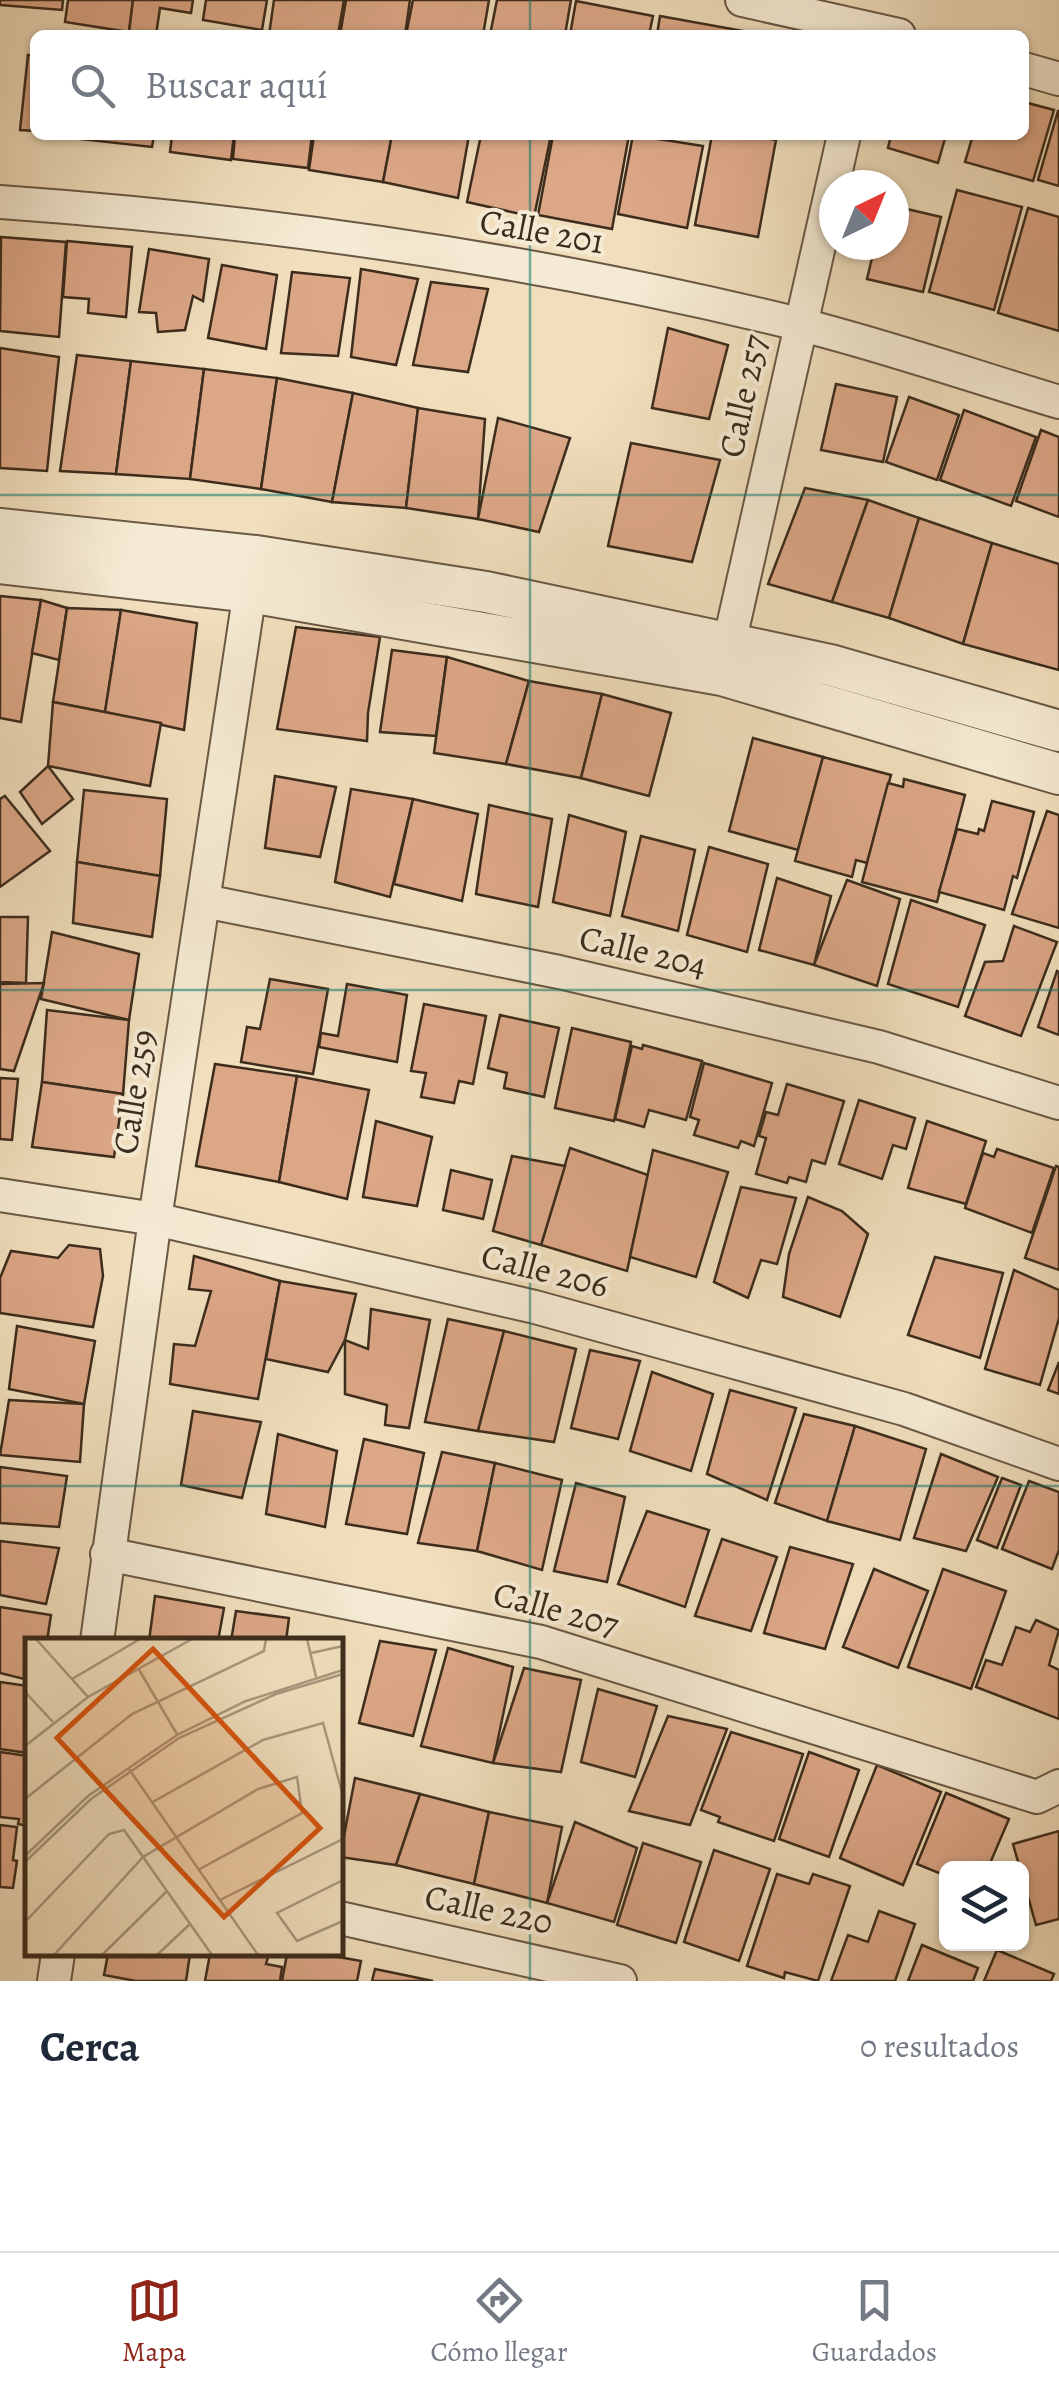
<!DOCTYPE html>
<html lang="es">
<head>
<meta charset="utf-8">
<style>
  :root { --surface:#fff; --page:#f6f6f7; --text:#1f2937; --muted:#747a83; --line:#e0e1e3; --accent:#8f2418 }
  body { margin:0; font-family:Alegreya,serif; background:var(--page); color:var(--text) }
  .controls { position:absolute; right:30px; bottom:30px; display:grid; overflow:hidden; border-radius:15px; box-shadow:0 2px 8px #0004 }
  .controls button { width:90px; height:90px; display:grid; place-items:center; padding:0; border:0; border-bottom:2px solid var(--line); background:var(--surface); color:var(--text); font:50px sans-serif }
  .compass { position:absolute; left:819px; top:170px; width:90px; height:90px; border-radius:50%; background:var(--surface); box-shadow:0 2px 8px #0004; rotate:43deg }
  .list { margin:0; padding:0; list-style:none }
  h2 { display:flex; justify-content:space-between; align-items:center; height:130px; margin:0; padding:0 40px; font-size:42px }
  h2 small { font-size:32px; font-weight:400; color:var(--muted) }
  .icon { flex:none; width:55px; height:55px; fill:none; stroke:currentColor; stroke-width:2; stroke-linecap:round; stroke-linejoin:round }
  .map { position:relative; flex:none; width:1059px; height:1981px; overflow:hidden }
  .search { position:absolute; background:var(--surface); box-shadow:0 2px 8px #0004; left:30px; right:30px; top:30px; height:110px; display:flex; align-items:center; gap:25px; box-sizing:border-box; padding:0 35px; border-radius:15px; color:var(--muted); font-size:38px }
  .sheet { height:270px; background:var(--surface) }
  nav { display:flex; justify-content:space-around; align-items:center; box-sizing:border-box; height:140px; border-top:2px solid var(--line); background:var(--surface); font-size:28px; color:var(--muted) }
  nav a { display:grid; justify-items:center; gap:5px }
  nav .on { color:var(--accent) }
  .map>svg:first-child { display:block }
  .building { fill:#dca787; stroke:#3c2c1c; stroke-width:2.5 }
  .lines { fill:none; stroke-linecap:round; stroke-linejoin:round }
  .minor-casing { stroke:#695844; stroke-width:36 }
  .tertiary-casing { stroke:#695844; stroke-width:44 }
  .minor { stroke:#f5ead3; stroke-width:32 }
  .tertiary { stroke:#f5ead3; stroke-width:40 }
  .grid { fill:none; stroke:#0f766e; stroke-width:2.5; stroke-opacity:0.55 }
  .labels { text-anchor:middle; stroke-width:8; stroke-linejoin:round; paint-order:stroke }
  .street-label { font-size:35px; fill:#3c2c1c; stroke:#f5ead3 }
  .inset-road { fill:none; stroke:#a8977c; stroke-width:2.5 }
  .view { fill:#d7540e; fill-opacity:0.15; stroke:#d7540e; stroke-width:5 }
  .inset-edge { fill:none; stroke:#3c2c1c; stroke-width:5 }
</style>
</head>
<body>
<div class="map">
<svg width="1059" height="1981" viewBox="0 0 1059 1981">
  <rect width="100%" height="100%" fill="#f0debc"/>
  <filter id="stains"><feTurbulence type="fractalNoise" baseFrequency=".002" numOctaves="4"/><feColorMatrix values="0 0 0 0 .2 0 0 0 0 .09 0 0 0 0 .02 0 0 0 .5 -.17"/></filter>
  <radialGradient id="worn" r=".72"><stop offset=".6" stop-color="#630" stop-opacity="0"/><stop offset="1" stop-color="#630" stop-opacity=".3"/></radialGradient>
  <g class="building">
    <path d="M0,0h63l-1,10 -62,-5z"/>
    <path d="M68,0h65l-4,32 -64,-10z"/>
    <path d="M133,0h60l-2,13 -31,-5 -4,27 -27,-3z"/>
    <path d="M206,0h61l-5,30 -59,-10z"/>
    <path d="M274,0h70l-6,35h-69z"/>
    <path d="M346,0h64l-5,35h-65z"/>
    <path d="M413,0h76l-6,35h-77z"/>
    <path d="M497,0h74l-6,35h-75z"/>
    <path d="M576,1l77,15 -4,19h-79z"/>
    <path d="M660,16l83,15v4h-86z"/>
    <path d="M28,55l7,1v75l-15,-1z"/>
    <path d="M1024,102l30,8 -21,71 -68,-19 8,-27h51z"/>
    <path d="M1058,111h1v75l-21,-6z"/>
    <path d="M81,135h73l-2,12 -72,-8z"/>
    <path d="M172,135h62l-3,25 -61,-8z"/>
    <path d="M235,135h77l-4,33 -75,-9z"/>
    <path d="M314,135h78l-9,47 -74,-12z"/>
    <path d="M392,135h77l-11,63 -75,-16z"/>
    <path d="M481,135h70l-17,82 -67,-15z"/>
    <path d="M553,135h76l-17,94 -74,-14z"/>
    <path d="M633,135l70,11 -16,82 -69,-14z"/>
    <path d="M712,135h38l26,5 -18,97 -63,-12z"/>
    <path d="M891,135h55l-8,28 -50,-15z"/>
    <path d="M957,190l65,17 -28,103 -65,-18z"/>
    <path d="M894,206l47,11 -18,75 -56,-13 8,-34h19z"/>
    <path d="M1028,208l31,9v114l-61,-18z"/>
    <path d="M1,237l65,5 -7,95 -59,-6z"/>
    <path d="M67,241l65,6 -6,70 -38,-4 1,-14 -26,-2z"/>
    <path d="M149,249l60,10 -6,42 -10,-5 -8,34 -27,2 -2,-19 -17,-1z"/>
    <path d="M222,265l55,10 -11,74 -58,-11z"/>
    <path d="M361,269l57,10 -22,86 -45,-8z"/>
    <path d="M292,272l58,6 -12,78 -57,-3z"/>
    <path d="M431,282l57,7 -20,83 -55,-7z"/>
    <path d="M668,328l60,17 -19,74 -57,-11z"/>
    <path d="M0,348l59,9 -12,114 -47,-3z"/>
    <path d="M77,355l54,6 -15,113 -56,-3z"/>
    <path d="M131,361l73,8 -14,110 -74,-5z"/>
    <path d="M204,369l73,9 -16,111 -71,-10z"/>
    <path d="M277,378l76,15 -21,109 -71,-13z"/>
    <path d="M836,384l61,13 -14,65 -62,-12z"/>
    <path d="M353,393l65,15 -12,100 -74,-6z"/>
    <path d="M909,397l50,18 -22,65 -51,-18z"/>
    <path d="M418,408l67,11 -7,100 -72,-11z"/>
    <path d="M964,410l72,27 -25,69 -71,-26z"/>
    <path d="M498,418l72,20 -31,94 -61,-13z"/>
    <path d="M1041,430l18,7v80l-43,-16z"/>
    <path d="M631,443l89,17 -28,102 -84,-16z"/>
    <path d="M805,488l63,12 -36,102 -64,-18z"/>
    <path d="M868,500l51,18 -30,100 -57,-16z"/>
    <path d="M919,518l73,25 -29,101 -74,-26z"/>
    <path d="M992,543l67,21v106l-96,-26z"/>
    <path d="M0,596l41,4 -20,122 -21,-4z"/>
    <path d="M41,600l26,8 -8,52 -27,-7z"/>
    <path d="M67,608l54,2 -16,102 -52,-10z"/>
    <path d="M121,610l76,13 -13,107 -79,-18z"/>
    <path d="M296,627l84,10 -12,76 -1,28 -90,-12z"/>
    <path d="M392,650l55,7 -11,79 -56,-4z"/>
    <path d="M447,657l82,24 -23,83 -72,-11z"/>
    <path d="M529,681l73,13 -21,84 -75,-14z"/>
    <path d="M602,694l69,19 -22,83 -68,-18z"/>
    <path d="M53,702l108,21 -11,63 -102,-20z"/>
    <path d="M753,738l70,19 -25,93 -69,-19z"/>
    <path d="M823,757l68,18 -24,88 -11,-3 -4,17 -57,-16z"/>
    <path d="M48,766l25,33 -31,25 -22,-32z"/>
    <path d="M275,776l61,11 -16,70 -55,-9z"/>
    <path d="M904,779l61,16 -28,107 -75,-20 26,-99 15,4z"/>
    <path d="M351,789l62,10 -23,98 -55,-15z"/>
    <path d="M84,790l83,9 -7,77 -83,-14z"/>
    <path d="M5,796l45,55 -50,36v-88z"/>
    <path d="M413,799l65,15 -16,87 -68,-17z"/>
    <path d="M992,801l42,11 -17,66 -4,-2 -9,34 -65,-18 18,-63 21,5 1,-5 5,2z"/>
    <path d="M489,805l63,14 -14,88 -62,-13z"/>
    <path d="M1047,811l12,4v113l-47,-14z"/>
    <path d="M569,815l57,17 -16,84 -57,-14z"/>
    <path d="M641,836l54,14 -17,81 -56,-15z"/>
    <path d="M709,847l59,17 -21,88 -60,-17z"/>
    <path d="M77,862l83,14 -8,61 -79,-14z"/>
    <path d="M777,878l54,18 -17,69 -55,-15z"/>
    <path d="M847,880l53,19 -23,87 -63,-21z"/>
    <path d="M911,900l74,25 -27,82 -70,-23z"/>
    <path d="M0,917h28l-2,66 -26,-1z"/>
    <path d="M1014,926l43,16 -36,94 -56,-20 20,-54 18,-1z"/>
    <path d="M52,932l87,22 -10,66 -88,-21z"/>
    <path d="M1057,971l2,1v63l-21,-8z"/>
    <path d="M270,979l58,10 -15,85 -72,-12 6,-35 13,2z"/>
    <path d="M44,983l-30,88 -14,-2v-85z"/>
    <path d="M347,984l60,11 -10,67 -78,-15 2,-14 17,3z"/>
    <path d="M424,1004l62,12 -13,68 -14,-3 -5,22 -33,-6 5,-24 -15,-2z"/>
    <path d="M47,1010l82,10 -6,74 -81,-12z"/>
    <path d="M500,1015l59,13 -15,69 -40,-9 3,-15 -19,-5z"/>
    <path d="M572,1028l59,14 -17,79 -59,-13z"/>
    <path d="M643,1045l59,16 -16,59 -37,-10 -5,17 -29,-8 17,-73 10,3z"/>
    <path d="M704,1063l68,20 -18,63 -13,-5 -3,7 -44,-13 5,-15 -9,-3z"/>
    <path d="M215,1064l82,12 -18,106 -83,-16z"/>
    <path d="M297,1076l72,14 -22,109 -68,-17z"/>
    <path d="M0,1078l18,1 -6,61 -12,-1z"/>
    <path d="M42,1082l81,12 -9,63 -82,-10z"/>
    <path d="M787,1084l57,17 -19,63 -13,-4 -6,22 -17,-5 -2,6 -31,-9 10,-36 -7,-2 7,-24 12,3z"/>
    <path d="M859,1100l56,18 -9,31 -13,-4 -11,34 -43,-15z"/>
    <path d="M376,1121l56,16 -15,69 -54,-9z"/>
    <path d="M927,1121l59,20 -20,63 -58,-16z"/>
    <path d="M570,1148l78,27 -21,96 -86,-26z"/>
    <path d="M997,1149l57,19 -22,65 -67,-25 18,-55 11,4z"/>
    <path d="M653,1150l75,22 -32,105 -66,-20z"/>
    <path d="M512,1156l53,10 -24,79 -48,-14z"/>
    <path d="M1056,1166l3,1v103l-34,-12z"/>
    <path d="M451,1170l41,10 -9,39 -40,-9z"/>
    <path d="M741,1187l55,11 -19,66 -16,-4 -13,38 -34,-16z"/>
    <path d="M808,1197l34,14 26,23 -28,83 -57,-20 6,-43z"/>
    <path d="M69,1245l31,4 3,27 -10,51 -93,-14v-35l11,-27 47,7z"/>
    <path d="M194,1256l86,25 -22,118 -88,-15 4,-40 21,2 16,-55 -22,-2z"/>
    <path d="M935,1257l68,16 -23,85 -72,-23z"/>
    <path d="M1014,1270l45,20v28l-19,67 -55,-16z"/>
    <path d="M280,1281l76,13 -11,46 -17,32 -62,-13z"/>
    <path d="M371,1309l59,11 -21,108 -24,-3 2,-20 -42,-11v-54l23,9z"/>
    <path d="M448,1319l56,12 -26,100 -53,-9z"/>
    <path d="M17,1326l78,15 -11,63 -75,-15z"/>
    <path d="M504,1331l72,18 -22,93 -76,-11z"/>
    <path d="M590,1350l50,11 -22,78 -47,-11z"/>
    <path d="M1059,1362v32l-11,-4z"/>
    <path d="M652,1372l61,22 -22,77 -61,-20z"/>
    <path d="M730,1390l66,18 -29,92 -60,-26z"/>
    <path d="M9,1400l75,4 -4,58 -80,-7z"/>
    <path d="M193,1411l68,11 -19,76 -61,-13z"/>
    <path d="M804,1414l51,12 -28,95 -52,-18z"/>
    <path d="M855,1426l71,23 -26,91 -73,-19z"/>
    <path d="M278,1434l59,17 -12,76 -59,-13z"/>
    <path d="M364,1439l60,14 -17,81 -61,-10z"/>
    <path d="M442,1452l53,11 -18,88 -59,-8z"/>
    <path d="M941,1454l57,23 -32,74 -52,-13z"/>
    <path d="M495,1463l67,17 -20,90 -65,-19z"/>
    <path d="M0,1467l67,9 -8,51 -59,-4z"/>
    <path d="M1002,1478l19,7 -24,63 -20,-8z"/>
    <path d="M1029,1481l30,11v58l-7,19 -50,-20z"/>
    <path d="M576,1483l49,14 -18,85 -53,-11z"/>
    <path d="M647,1511l62,19 -24,77 -67,-23z"/>
    <path d="M722,1539l55,18 -26,74 -56,-15z"/>
    <path d="M0,1541l59,7 -13,56 -46,-9z"/>
    <path d="M790,1547l63,17 -28,85 -61,-16z"/>
    <path d="M874,1569l54,22 -30,77 -55,-21z"/>
    <path d="M943,1569l63,22 -35,98 -63,-22z"/>
    <path d="M155,1596l69,12 -6,33h-69z"/>
    <path d="M0,1607l51,8 -4,26h-19v39l-28,-7z"/>
    <path d="M236,1611l53,7 -3,23h-55z"/>
    <path d="M1036,1620l23,10 -10,35 10,5v49l-83,-32 10,-27 16,5 14,-38 14,5z"/>
    <path d="M380,1641l56,9 -23,86 -54,-13z"/>
    <path d="M448,1648l65,19 -20,96 -72,-17z"/>
    <path d="M524,1668l57,12 -20,92 -68,-9z"/>
    <path d="M0,1682l28,4v67l-28,-4z"/>
    <path d="M598,1689l59,17 -22,71 -54,-15z"/>
    <path d="M668,1716l59,13 -37,96 -61,-14z"/>
    <path d="M731,1732l72,22 -29,87 -56,-19 2,-5 -19,-7z"/>
    <path d="M0,1752l28,4v70l-10,-2 1,-5 -19,-2z"/>
    <path d="M809,1752l50,18 -30,87 -50,-18z"/>
    <path d="M877,1765l64,27 -38,93 -63,-27z"/>
    <path d="M355,1778l65,16 -24,71 -56,-8z"/>
    <path d="M946,1793l63,26 -21,49h-42v8l-29,-12z"/>
    <path d="M420,1794l69,18 -15,72 -78,-19z"/>
    <path d="M489,1812l73,15 -15,76 -73,-19z"/>
    <path d="M575,1822l62,26 -23,74 -67,-19z"/>
    <path d="M0,1825l17,2 -4,33 4,1 -4,27 -13,-1z"/>
    <path d="M1059,1831v88l-23,6 -23,-81z"/>
    <path d="M643,1843l58,19 -25,81 -59,-18z"/>
    <path d="M714,1850l56,19 -31,92 -55,-19z"/>
    <path d="M777,1874l32,10 4,-10 37,12 -32,95 -33,-9 -1,6 -37,-12z"/>
    <path d="M879,1911l36,13 -20,57h-64l17,-46 20,7z"/>
    <path d="M922,1945l56,23 -5,13h-65z"/>
    <path d="M997,1950l57,24 -3,7h-67z"/>
    <path d="M108,1954h82l-4,27h-50l-32,-6z"/>
    <path d="M210,1954h59l-3,10 16,3 -2,14h-75z"/>
    <path d="M287,1954h35l39,7 -4,20h-75z"/>
    <path d="M375,1969l58,12h-61z"/>
  </g>
  <g class="lines">
    <g class="minor-casing">
      <g id="minor">
        <path d="M742,0l157,35"/>
        <path d="M1024,69l35,10"/>
        <path d="M0,202c268,19 538,58 798,122 88,22 174,52 261,78"/>
        <path d="M724,666l120,-531"/>
        <path d="M204,901l355,71 320,75 180,56"/>
        <path d="M0,1195l155,24 380,88 369,102 155,55"/>
        <path d="M107,1554l434,88 496,155 22,-11"/>
        <path d="M97,1641l58,-422 98,-648"/>
        <path d="M340,1918l280,63"/>
        <path d="M54,1981l4,-27"/>
      </g>
    </g>
    <g class="tertiary-casing">
      <g id="tertiary">
        <path d="M0,529l256,27 230,36 344,73 229,66"/>
        <path d="M0,563l250,29 472,83 337,99"/>
      </g>
    </g>
    <use href="#minor" class="minor"/>
    <use href="#tertiary" class="tertiary"/>
  </g>
  <path class="grid" d="M530,0v35M530,135v1846M0,495h1059M0,990h1059M0,1486h1059"/>
  <g class="labels">
    <g class="street-label">
      <text transform="translate(542 231) rotate(10)" y="12">Calle 201</text>
      <text transform="translate(743 396) rotate(-78)" y="12">Calle 257</text>
      <text transform="translate(643 951) rotate(13)" y="12">Calle 204</text>
      <text transform="translate(134 1092) rotate(-81)" y="12">Calle 259</text>
      <text transform="translate(545 1270) rotate(14)" y="12">Calle 206</text>
      <text transform="translate(556 1609) rotate(15)" y="12">Calle 207</text>
      <text transform="translate(489 1909) rotate(12)" y="12">Calle 220</text>
    </g>
  </g>
  <g transform="translate(25 1638)">
    <rect width="318" height="318" fill="#f0debc"/>
    <path class="inset-road" d="M11,1l52,58M282,1l9,38M286,15l32,-7M113,30l40,68M47,41l68,-40M0,54l28,30M0,108l63,-49 104,-58M104,131l129,186M0,161l107,-85 132,-63 2,-12M126,165l112,-63 60,-17 20,73M0,218l63,-60 89,-61 69,-34 97,-31M0,224l66,-63 88,-61 97,-44 67,-20M318,242l-66,33 20,28 46,-20M195,262l123,-61M0,284l84,-88 15,-4 88,125M29,317l89,-98 115,-68 39,-12 5,36 -104,57M77,317l65,-64M132,317l34,-32"/>
    <path class="view" d="M128,11l167,179 -96,89 -167,-179z"/>
    <rect width="318" height="318" class="inset-edge"/>
  </g>
  <rect width="100%" height="100%" filter="url(#stains)"/>
  <rect width="100%" height="100%" fill="url(#worn)"/>
</svg>
<div class="controls">
<button><svg class="icon" aria-label="layers" viewBox="0 0 24 24"><path d="M12 4l9 5-9 5-9-5zM3 14l9 5 9-5"/></svg></button>
</div>
<svg class="compass" viewBox="-18 -18 36 36"><path d="M0-13l5 13h-10z" fill="#e53935"/><path d="M0 13l5-13h-10z" fill="#747a83"/></svg>
<div class="search"><svg class="icon" aria-label="search" viewBox="0 0 24 24"><circle cx="10" cy="10" r="6"/><path d="M15 15l6 6"/></svg>Buscar aquí</div>
</div>
<section class="sheet">
<h2>Cerca<small>0 resultados</small></h2>
<ul class="list">
</ul>
</section>
<nav>
<a class="on"><svg class="icon" aria-label="map" viewBox="0 0 24 24"><path d="M3 6l6-2 6 2 6-2v14l-6 2-6-2-6 2zM9 4v14M15 6v14"/></svg>Mapa</a>
<a><svg class="icon" aria-label="directions" viewBox="0 0 24 24"><path d="M12 3l9 9-9 9-9-9zM9 14v-3h6M13 9l2 2-2 2"/></svg>Cómo llegar</a>
<a><svg class="icon" aria-label="saved" viewBox="0 0 24 24"><path d="M7 4h10v16l-5-4-5 4z"/></svg>Guardados</a>
</nav>
</body>
</html>
